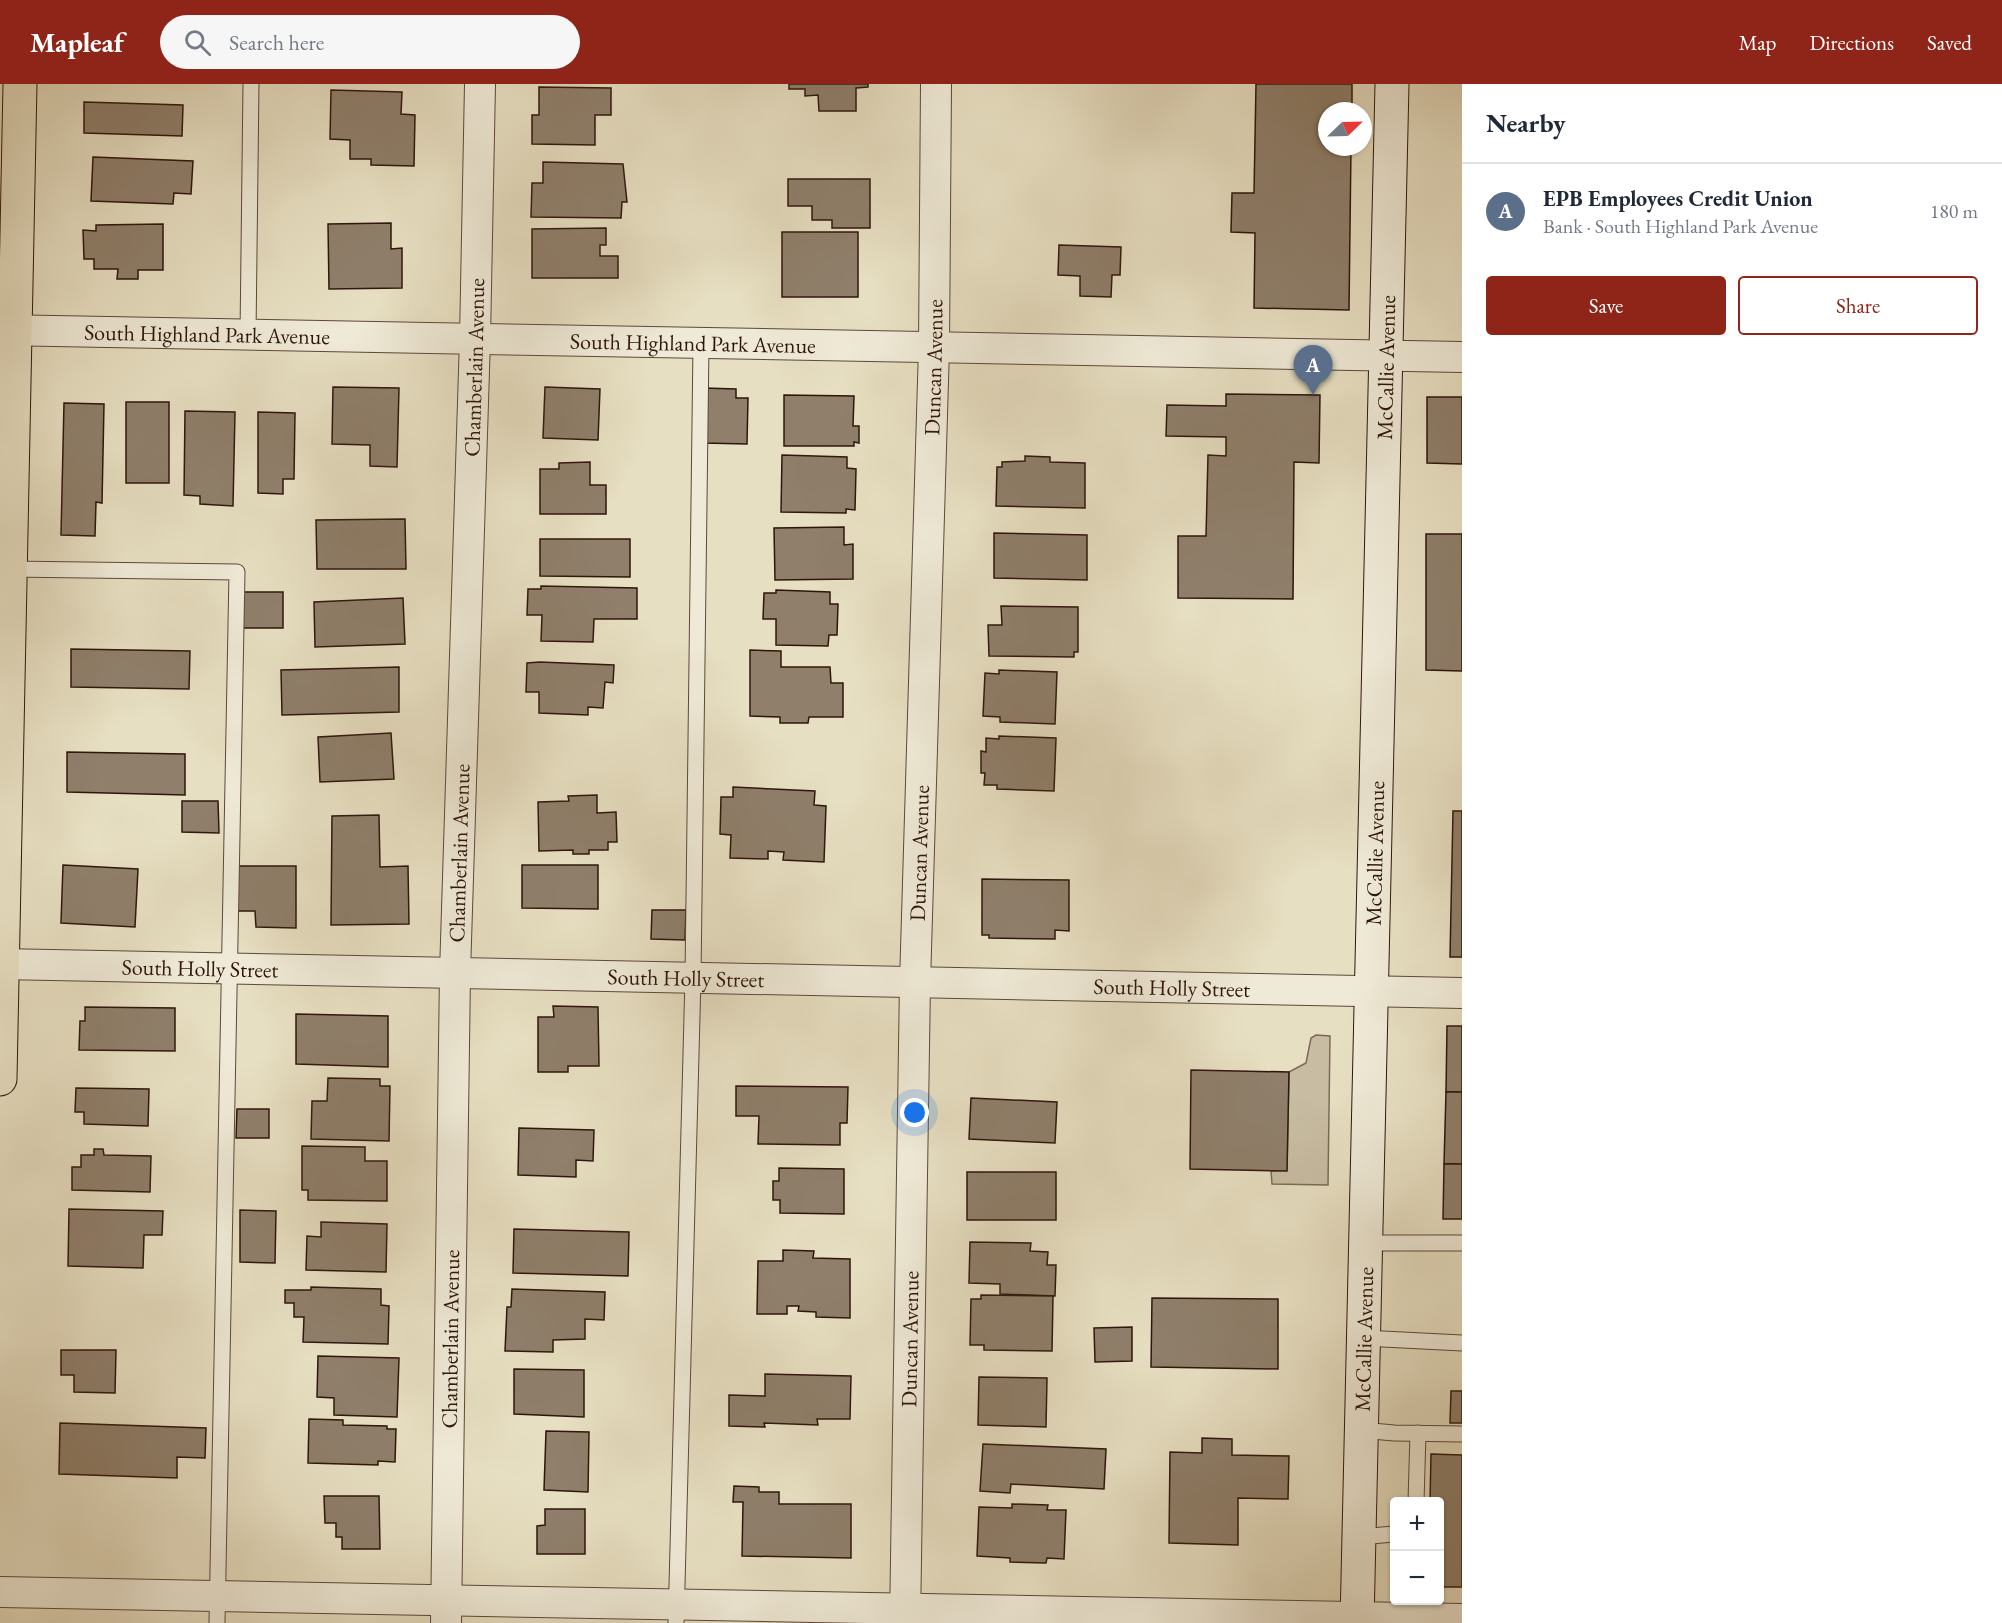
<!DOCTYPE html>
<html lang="en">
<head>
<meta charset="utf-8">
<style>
  :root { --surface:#fff; --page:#f6f6f7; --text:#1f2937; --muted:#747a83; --line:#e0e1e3; --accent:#8f2418 }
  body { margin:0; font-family:"EB Garamond",serif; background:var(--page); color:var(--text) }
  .controls { position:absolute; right:18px; bottom:18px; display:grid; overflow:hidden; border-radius:6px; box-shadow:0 2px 4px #0004 }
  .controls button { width:54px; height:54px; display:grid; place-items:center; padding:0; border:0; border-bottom:2px solid var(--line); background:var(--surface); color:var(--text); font:30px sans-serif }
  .compass { position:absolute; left:1318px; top:18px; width:54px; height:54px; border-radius:50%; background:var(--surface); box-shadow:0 2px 4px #0004; rotate:67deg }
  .you { position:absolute; left:915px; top:1029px; width:21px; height:21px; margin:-15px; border:4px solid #fff; border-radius:50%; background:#1a73e8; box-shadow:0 0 0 9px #1a73e833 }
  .badge { display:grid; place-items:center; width:39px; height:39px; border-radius:50%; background:var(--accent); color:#fff; font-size:20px; font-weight:700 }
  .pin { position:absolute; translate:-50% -50px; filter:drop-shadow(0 2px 3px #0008) }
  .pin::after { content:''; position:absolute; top:32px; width:21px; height:18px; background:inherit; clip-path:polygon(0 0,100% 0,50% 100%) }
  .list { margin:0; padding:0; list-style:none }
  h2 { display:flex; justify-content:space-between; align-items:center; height:78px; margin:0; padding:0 24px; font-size:26px }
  h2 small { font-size:20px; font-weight:400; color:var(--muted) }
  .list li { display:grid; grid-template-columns:39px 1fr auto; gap:18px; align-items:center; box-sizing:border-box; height:96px; padding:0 24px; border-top:2px solid var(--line) }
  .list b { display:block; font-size:22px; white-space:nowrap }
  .list p { margin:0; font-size:20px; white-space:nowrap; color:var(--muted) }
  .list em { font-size:20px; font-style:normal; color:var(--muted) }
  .actions { display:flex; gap:12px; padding:18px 24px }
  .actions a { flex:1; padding:14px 0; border:2px solid var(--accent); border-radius:6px; text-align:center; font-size:21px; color:var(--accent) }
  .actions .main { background:var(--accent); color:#fff }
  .icon { flex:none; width:33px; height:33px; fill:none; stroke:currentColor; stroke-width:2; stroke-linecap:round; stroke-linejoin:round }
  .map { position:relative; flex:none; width:1462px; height:1539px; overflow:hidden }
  header { display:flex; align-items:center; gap:36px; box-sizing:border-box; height:84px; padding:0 30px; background:var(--accent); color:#fff }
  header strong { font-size:28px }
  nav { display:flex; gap:33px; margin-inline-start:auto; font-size:21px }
  .search { width:420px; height:54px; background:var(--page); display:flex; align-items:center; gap:15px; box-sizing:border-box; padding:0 21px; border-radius:33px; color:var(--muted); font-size:22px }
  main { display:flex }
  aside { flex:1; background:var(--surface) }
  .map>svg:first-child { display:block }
  .green { fill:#c8bda3; stroke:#7c6a58; stroke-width:1.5 }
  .building { fill:#8f7f6b; stroke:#2f160d; stroke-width:1.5 }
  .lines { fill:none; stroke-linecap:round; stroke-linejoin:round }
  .service-casing { stroke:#5d483a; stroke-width:17 }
  .minor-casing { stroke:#5d483a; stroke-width:32 }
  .secondary-casing { stroke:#2f160d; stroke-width:35 }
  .primary-casing { stroke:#2f160d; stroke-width:35 }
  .service { stroke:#efead7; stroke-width:15 }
  .minor { stroke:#efead7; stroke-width:30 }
  .secondary { stroke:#efead7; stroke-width:33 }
  .primary { stroke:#e7dfc2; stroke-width:33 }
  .labels { text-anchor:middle; stroke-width:4.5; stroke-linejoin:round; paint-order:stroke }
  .street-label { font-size:22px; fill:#2f160d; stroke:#efead7 }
</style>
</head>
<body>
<header>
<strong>Mapleaf</strong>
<div class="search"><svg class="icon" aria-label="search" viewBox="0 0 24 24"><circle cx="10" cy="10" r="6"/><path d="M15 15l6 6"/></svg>Search here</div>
<nav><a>Map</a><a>Directions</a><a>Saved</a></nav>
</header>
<main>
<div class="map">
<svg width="1462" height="1539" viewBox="0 0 1462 1539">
  <rect width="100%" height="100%" fill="#e7dfc2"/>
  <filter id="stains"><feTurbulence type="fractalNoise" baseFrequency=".00333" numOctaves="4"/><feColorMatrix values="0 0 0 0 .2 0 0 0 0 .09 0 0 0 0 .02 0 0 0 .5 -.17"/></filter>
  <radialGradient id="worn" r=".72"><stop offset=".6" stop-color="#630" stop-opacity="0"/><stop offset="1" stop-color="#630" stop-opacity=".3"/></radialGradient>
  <path class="green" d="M1316,951l14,1 -2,149 -56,-1 -1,-13 16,-1 2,-98 17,-9 5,-25z"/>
  <g class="building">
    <path d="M789,0h79v3l-12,1v23h-37l-1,-16 -13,1v-7h-16z"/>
    <path d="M1256,0h96v27h-25v36h24l-2,163 -95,-2 1,-75 -24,-1 1,-39h22z"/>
    <path d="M539,3l72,1v27h-16v30l-63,-1v-29h7z"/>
    <path d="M331,6l71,2 -1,22 14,1 -1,51 -43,-1v-6h-21v-19l-20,-1z"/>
    <path d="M84,18l99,3 -1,31 -98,-3z"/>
    <path d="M93,73l100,4 -2,33 -17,-1 -1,11 -82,-3z"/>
    <path d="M543,78l80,2 4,38h-5l-1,16 -90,-1 1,-34h11z"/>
    <path d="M788,95h82v49h-38v-8h-20v-14h-24z"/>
    <path d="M391,139v26l11,-1v40l-73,1 -1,-65z"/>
    <path d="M163,140v46h-25v9h-21l1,-10h-24v-10h-10l-1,-29 13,1v-6z"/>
    <path d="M606,144v17h-6v11h18v22h-86v-49z"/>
    <rect x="782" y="148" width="76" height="65"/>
    <path d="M1059,161l62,2 -1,28h-8l-1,22 -31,-1v-20l-22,-1z"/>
    <path d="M333,303l66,1 -2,79 -27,-1v-21l-38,-1z"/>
    <path d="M545,303l55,2 -2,51 -55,-2z"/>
    <path d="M704,304l32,1v9h12l-1,46 -44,-1z"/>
    <path d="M1226,310l94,1 -1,68 -25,-1 -1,137 -115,-1v-62h28l2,-81 18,1v-19l-60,-1 1,-31 59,1z"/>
    <path d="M784,311l70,1 -1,30h6v17l-5,-1v4h-70z"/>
    <path d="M1427,313h35v67l-35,-1z"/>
    <rect x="126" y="318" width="43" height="81"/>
    <path d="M64,319l40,1 -2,99 -6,-1 -1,34 -34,-1z"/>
    <path d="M185,327l50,1 -2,94 -33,-2v-8l-16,-1z"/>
    <path d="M258,328l37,1 -1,66h-11v15l-25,-1z"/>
    <path d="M782,371l65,2v11l9,1 -1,41 -9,-1v4l-65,-1z"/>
    <path d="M1025,372l25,1v5l35,1v45l-89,-2 1,-39h5v-5l23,-1z"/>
    <path d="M590,378v23h16v29h-66v-45h19v-6z"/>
    <path d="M405,435l1,50h-89l-1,-49z"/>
    <path d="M844,443v18l9,-1v35l-78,1 -1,-52z"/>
    <path d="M994,449l93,2v45l-93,-2z"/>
    <path d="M1426,450h36v137l-36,-1z"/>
    <path d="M540,455h90v38l-90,-1z"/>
    <path d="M541,502l96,2v31h-43l-1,23 -52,-1 1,-26h-15l1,-26h13z"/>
    <path d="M776,506l54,2v12h8l-1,31h-8l-1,11 -52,-1v-26h-13l1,-26h12z"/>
    <rect x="240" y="508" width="43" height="36"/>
    <path d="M403,514l2,46 -90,3 -1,-45z"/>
    <path d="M1001,522l77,1v45h-4v5l-85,-1 -1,-31h14z"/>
    <path d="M71,565l119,2 -1,38 -118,-2z"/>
    <path d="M750,566l31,1v16h49l1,16h12v34h-34l-1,6h-28v-6l-30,-1z"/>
    <path d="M540,578l74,3 -1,18 -8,-1 -2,26 -15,-1v8l-49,-2v-21h-13l1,-29z"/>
    <path d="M399,583v45l-117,3 -1,-45z"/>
    <path d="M999,586l58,2 -2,52 -55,-2v-5l-17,-1 2,-43 14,1z"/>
    <path d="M391,649l3,46 -74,3 -2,-45z"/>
    <path d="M999,652l57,2 -2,53 -57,-2v-4h-13l1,-12h-4v-22l5,1v-14l13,1z"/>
    <path d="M67,668l118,2v41l-118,-3z"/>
    <path d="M733,703l82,4 -1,14 12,1 -2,56 -41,-2 1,-8 -16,-1v8l-38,-1 1,-23 -11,-1 1,-37h12z"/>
    <path d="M597,711v18l19,-1 1,30h-9v8h-19v4h-16v-4l-34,1 -1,-49 31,-1 -1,-5z"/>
    <path d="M182,717h36l1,32 -37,-1z"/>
    <path d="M1453,727h9v146h-12z"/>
    <path d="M379,731l1,52 28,-1 1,58 -78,1 1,-109z"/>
    <path d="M63,781l75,4 -3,58 -74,-4z"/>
    <path d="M522,781h76v44l-76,-1z"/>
    <path d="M233,782h63v62l-40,-1 -1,-16h-22z"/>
    <path d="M982,795l87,1v51l-14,-1v9l-66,-1v-3h-7z"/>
    <path d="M652,826h34l-1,30 -34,-1z"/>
    <path d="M553,922l45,1 1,59h-31v6h-30v-55h16z"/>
    <path d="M85,923l90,1v43l-96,-1 1,-29h5z"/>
    <path d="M296,930l92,2v51l-92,-3z"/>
    <path d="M1447,942h15v66h-16z"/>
    <path d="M1191,986l98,2 -2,99 -97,-2z"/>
    <path d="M328,994l52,1v7h10l-1,55 -78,-2 1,-38h15z"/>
    <path d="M736,1002l112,1 -1,36h-7v22l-82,-1 1,-28h-23z"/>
    <path d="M76,1004l73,1 -1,37 -64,-2v-12h-9z"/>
    <path d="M1446,1008h16v72h-18z"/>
    <path d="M971,1014l86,4 -2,41 -86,-4z"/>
    <path d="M237,1025h32v29h-33z"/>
    <path d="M519,1044l75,2 -1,31 -17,-1v17l-58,-2z"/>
    <path d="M302,1062l63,1v14h22v40l-79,-1v-10h-6z"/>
    <path d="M94,1065h9l1,6 47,1 -1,36 -78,-2v-23h9v-12h13z"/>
    <path d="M1444,1080h18v55h-19z"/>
    <path d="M779,1084l65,1v45l-64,-1v-13h-7v-19h6z"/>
    <rect x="967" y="1088" width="89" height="48"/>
    <path d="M69,1125l94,2 -1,24h-18l-1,33 -75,-2z"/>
    <path d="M240,1126l36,1 -1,52 -35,-1z"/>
    <path d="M321,1138l66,2 -1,48 -80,-2 1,-34 14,1z"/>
    <path d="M514,1145l115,3 -1,44 -115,-3z"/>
    <path d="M970,1158l61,1 -1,8 18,1 -1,13h9l-1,31 -55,-2v-10l-31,-1z"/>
    <path d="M783,1166l31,1 -1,7 37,1v59l-34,-1v-5l-18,-1 1,-5h-12v8h-30l1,-53h25z"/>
    <path d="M311,1203l70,2v16l8,1 -1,38 -85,-2 1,-25h-10v-14h-9v-13h26z"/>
    <path d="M512,1205l93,3 -1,28 -19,-1v20l-32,1v12l-48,-1 2,-44h4z"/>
    <path d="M981,1211l72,1 -1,55 -68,-1v-5h-14l1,-46h10z"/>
    <path d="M1152,1214l126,1v70l-127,-2z"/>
    <path d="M1132,1243v34l-37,1 -1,-34z"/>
    <path d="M61,1266h55l-1,43 -41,-1v-17h-13z"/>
    <path d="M318,1272l81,2 -2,59 -63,-2v-17l-17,-1z"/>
    <path d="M514,1285l70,1v47l-70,-3z"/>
    <path d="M765,1290l86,2 -1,43h-33l1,6 -54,-2 1,4 -36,-1v-31l36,1z"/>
    <path d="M979,1293l68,1 -1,49 -68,-2z"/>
    <path d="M1451,1307h11v32h-12z"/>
    <path d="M309,1335l34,1v5l44,1v3h9l-1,33 -17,-1v4l-70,-2z"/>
    <path d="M60,1339l146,5 -1,30 -28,-1v21l-118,-4z"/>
    <path d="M546,1347l43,1 -1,60 -44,-2z"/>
    <path d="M1202,1354l30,1v16l57,1 -1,43 -50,-1v47l-69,-2 1,-91 32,1z"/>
    <path d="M983,1360l123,5 -2,40 -93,-5 -1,9 -30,-2z"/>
    <path d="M1431,1370l31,1v132h-22v-85h-10z"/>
    <path d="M734,1402l25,1v5h20v12h72v54l-109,-2 1,-54h-10z"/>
    <path d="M324,1412h55l1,53h-38v-12h-6v-14h-11z"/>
    <path d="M1012,1420l36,1 -1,5h19l-2,49 -17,-1 -1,5 -36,-1v-4l-33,-2 2,-49 33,1z"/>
    <path d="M545,1425h40v45h-48v-28l8,-1z"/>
  </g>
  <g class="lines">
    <g class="service-casing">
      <g id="service">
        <path d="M248,251l3,-251"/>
        <path d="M9,485l228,3 -20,1051"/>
        <path d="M1365,1159h97"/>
        <path d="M1363,1254l99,5"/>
        <path d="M1361,1346l33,3 68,1"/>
        <path d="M1416,1418l2,-69"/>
        <path d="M1359,1453l35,-3"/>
        <path d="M676,1539l17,-645 8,-634"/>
      </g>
    </g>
    <g class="minor-casing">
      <g id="minor">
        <path id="s1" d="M0,246l1462,27"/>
        <path id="s2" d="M0,880l1462,29"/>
        <path d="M0,1508l1462,27"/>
        <path id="s3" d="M446,1539l9,-650 20,-634 5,-255"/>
        <path id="s4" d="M905,1539l10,-640 19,-635 2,-264"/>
      </g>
    </g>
    <g class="secondary-casing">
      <g id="secondary">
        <path id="s5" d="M1357,1539l35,-1539"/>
      </g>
    </g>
    <g class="primary-casing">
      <path id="primary" d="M0,995l20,-995"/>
    </g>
    <use href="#service" class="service"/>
    <use href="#minor" class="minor"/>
    <use href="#secondary" class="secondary"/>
    <use href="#primary" class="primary"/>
  </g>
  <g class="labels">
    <g class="street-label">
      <text dy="8" stroke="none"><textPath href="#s1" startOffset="207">South Highland Park Avenue</textPath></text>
      <text dy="8" stroke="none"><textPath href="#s1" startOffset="693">South Highland Park Avenue</textPath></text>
      <text dy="8" stroke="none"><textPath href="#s3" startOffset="1256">Chamberlain Avenue</textPath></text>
      <text dy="8" stroke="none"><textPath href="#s4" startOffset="1256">Duncan Avenue</textPath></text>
      <text dy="8" stroke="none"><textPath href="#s5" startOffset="1256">McCallie Avenue</textPath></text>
      <text dy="8" stroke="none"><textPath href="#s3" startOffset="770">Chamberlain Avenue</textPath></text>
      <text dy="8" stroke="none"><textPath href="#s4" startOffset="770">Duncan Avenue</textPath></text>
      <text dy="8" stroke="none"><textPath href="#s5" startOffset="770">McCallie Avenue</textPath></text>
      <text dy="8" stroke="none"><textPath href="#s2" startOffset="200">South Holly Street</textPath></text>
      <text dy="8" stroke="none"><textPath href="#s2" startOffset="686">South Holly Street</textPath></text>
      <text dy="8" stroke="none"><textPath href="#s2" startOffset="1172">South Holly Street</textPath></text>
      <text dy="8" stroke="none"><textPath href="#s3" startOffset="284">Chamberlain Avenue</textPath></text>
      <text dy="8" stroke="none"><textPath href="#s4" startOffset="284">Duncan Avenue</textPath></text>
      <text dy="8" stroke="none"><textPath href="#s5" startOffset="284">McCallie Avenue</textPath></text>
    </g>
  </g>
  <rect width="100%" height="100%" filter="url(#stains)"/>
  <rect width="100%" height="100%" fill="url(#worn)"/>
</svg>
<div class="controls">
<button>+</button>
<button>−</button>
</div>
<svg class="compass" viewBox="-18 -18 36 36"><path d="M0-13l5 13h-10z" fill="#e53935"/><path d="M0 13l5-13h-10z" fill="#747a83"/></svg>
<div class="you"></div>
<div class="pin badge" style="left:1313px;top:311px;background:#5c6f8a">A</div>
</div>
<aside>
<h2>Nearby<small></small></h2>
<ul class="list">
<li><span class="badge" style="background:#5c6f8a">A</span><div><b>EPB Employees Credit Union</b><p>Bank · South Highland Park Avenue</p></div><em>180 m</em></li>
</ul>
<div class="actions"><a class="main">Save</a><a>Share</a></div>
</aside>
</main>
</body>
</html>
